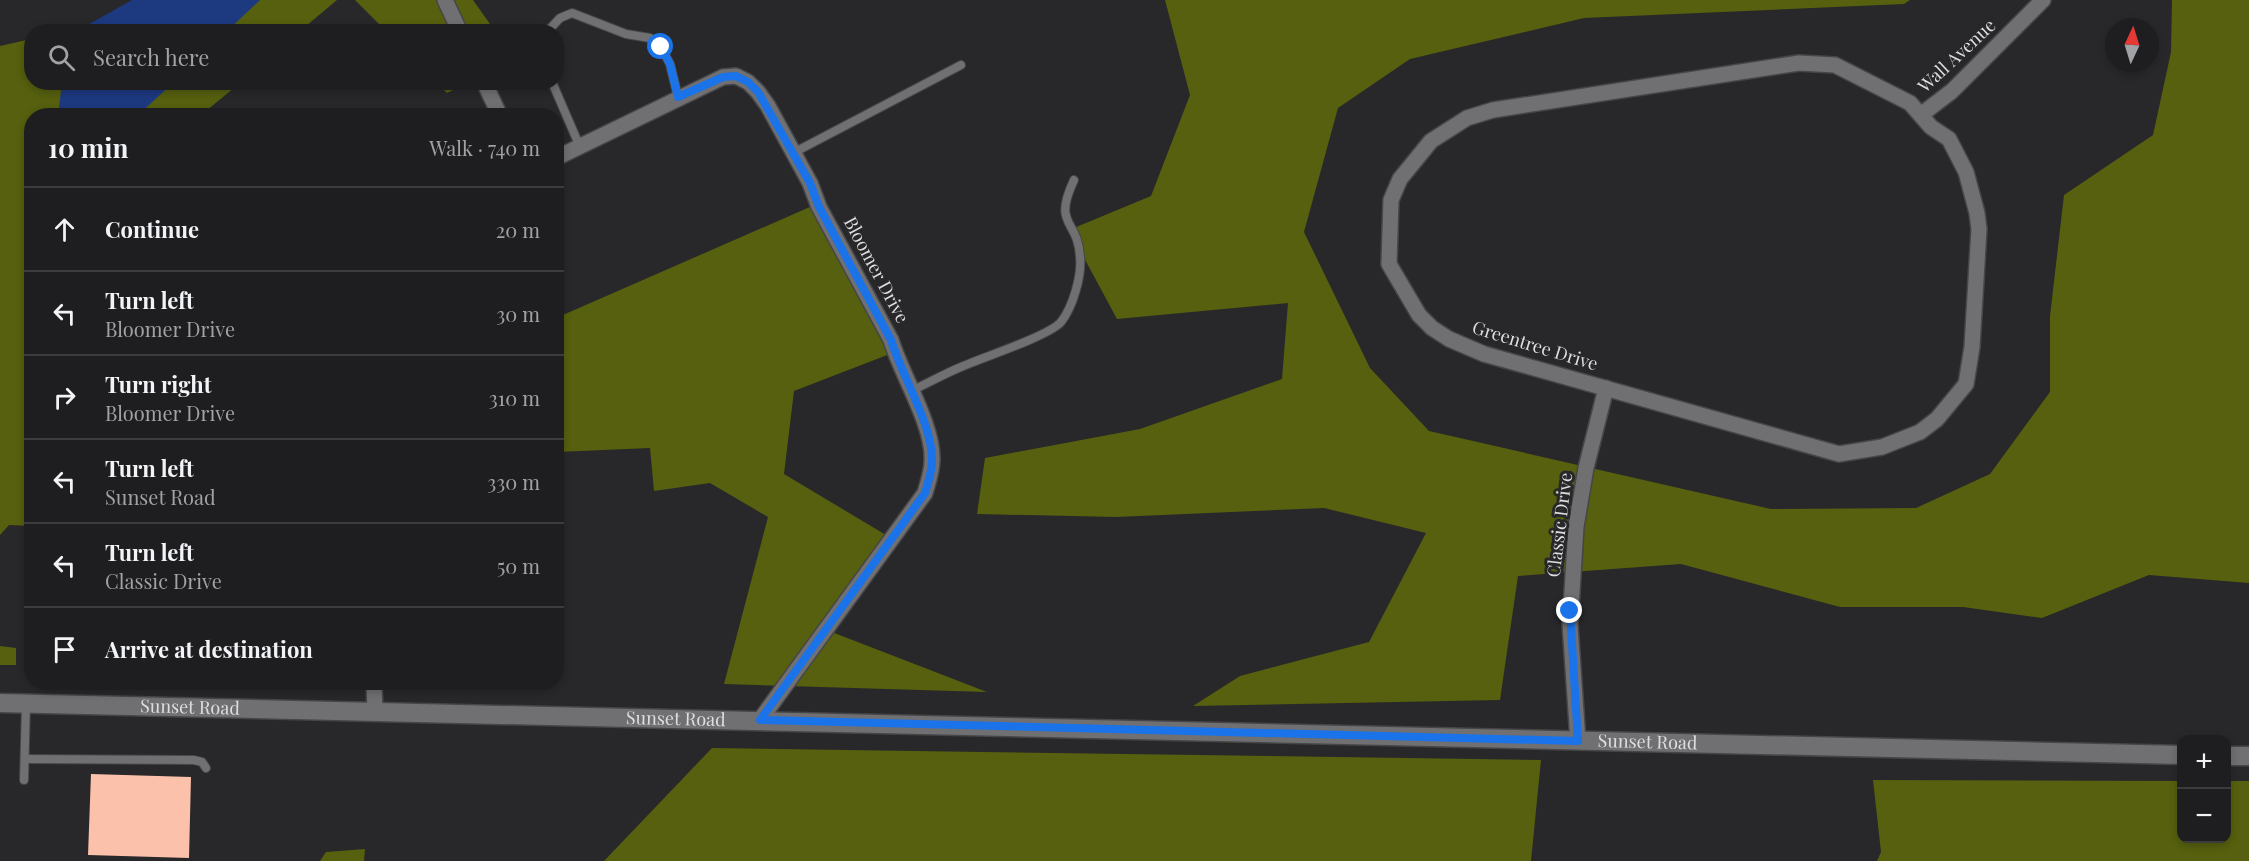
<!DOCTYPE html>
<html lang="en">
<head>
<meta charset="utf-8">
<style>
  :root { --surface:#1e1d20; --page:#262629; --text:#f1f3f6; --muted:#a1a2a5; --line:#3c3b3e }
  body { margin:0; font-family:"Playfair Display",serif; background:var(--page); color:var(--text) }
  .controls { position:absolute; right:18px; bottom:18px; display:grid; overflow:hidden; border-radius:12px; box-shadow:0 3px 9px #0003 }
  .controls button { width:54px; height:54px; display:grid; place-items:center; padding:0; border:0; border-bottom:2px solid var(--line); background:var(--surface); color:var(--text); font:30px sans-serif }
  .compass { position:absolute; left:2105px; top:18px; width:54px; height:54px; border-radius:50%; background:var(--surface); box-shadow:0 3px 9px #0003; rotate:4deg }
  .stop { position:absolute; width:18px; height:18px; margin:-14px; border:4px solid #1a73e8; border-radius:50%; background:#fff }
  .stop.end { background:#1a73e8; border-color:#fff; box-shadow:0 2px 6px #0008 }
  .list { margin:0; padding:0; list-style:none }
  h2 { display:flex; justify-content:space-between; align-items:center; height:78px; margin:0; padding:0 24px; font-size:26px }
  h2 small { font-size:20px; font-weight:400; color:var(--muted) }
  .list li { display:grid; grid-template-columns:39px 1fr auto; gap:18px; align-items:center; box-sizing:border-box; height:84px; padding:0 24px; border-top:2px solid var(--line) }
  .list b { display:block; font-size:22px; white-space:nowrap }
  .list p { margin:0; font-size:20px; white-space:nowrap; color:var(--muted) }
  .list em { font-size:20px; font-style:normal; color:var(--muted) }
  .icon { flex:none; width:33px; height:33px; fill:none; stroke:currentColor; stroke-width:2; stroke-linecap:round; stroke-linejoin:round }
  .map { position:relative; flex:none; width:2249px; height:861px; overflow:hidden }
  .search { position:absolute; background:var(--surface); box-shadow:0 3px 9px #0003; left:24px; top:24px; width:540px; height:66px; display:flex; align-items:center; gap:15px; box-sizing:border-box; padding:0 21px; border-radius:24px; color:var(--muted); font-size:22px }
  .panel { position:absolute; background:var(--surface); box-shadow:0 3px 9px #0003; left:24px; top:108px; width:540px; height:582px; border-radius:24px }
  .map>svg:first-child { display:block }
  .forest { fill:#56600e }
  .water { fill:#1d3980 }
  .building { fill:#fcc1aa }
  .lines { fill:none; stroke-linecap:round; stroke-linejoin:round }
  .service-casing { stroke:#464648; stroke-width:10 }
  .minor-casing { stroke:#464648; stroke-width:18 }
  .tertiary-casing { stroke:#464648; stroke-width:21 }
  .service { stroke:#706f72; stroke-width:8 }
  .minor { stroke:#706f72; stroke-width:15 }
  .tertiary { stroke:#706f72; stroke-width:18 }
  .route { stroke:#1a73e8; stroke-width:8 }
  .labels { text-anchor:middle; stroke-width:6; stroke-linejoin:round; paint-order:stroke }
  .street-label { font-size:18px; fill:#dedee0; stroke:#28272a }
</style>
</head>
<body>
<div class="map">
<svg width="2249" height="861" viewBox="0 0 2249 861">
  <rect width="100%" height="100%" fill="#28272a"/>
  <g class="forest">
    <path d="M238,0h99l-37,31 -98,1z"/>
    <path d="M355,0h118l22,31h-109z"/>
    <path d="M1165,0h745l-6,4 -320,14 -174,41 -72,49 -34,124 66,136 59,63 342,78 145,-1 74,-34 60,-82v-76l14,-121 89,-60 18,-83 1,-52h77v583l-100,-8 -107,43 -79,-11h-123l-159,-43 -163,12 -18,124 -307,6 47,-30 129,-34 57,-109 -102,-25 -208,9 -139,-3 8,-56 155,-29 142,-50 6,-76 -171,16 -48,-89 82,-34 39,-101z"/>
    <path d="M31,39l1,43 46,1 16,32 -62,1 -1,410 -22,-1 -9,10v-489z"/>
    <path d="M145,83h95l-39,32 -93,1z"/>
    <path d="M437,83h30l-20,10z"/>
    <path d="M819,203l76,149 -101,39 -10,83 112,67 -72,88 163,63 -263,-8 44,-167 -58,-34 -56,8 -4,-43 -93,4 -1,-134z"/>
    <path d="M0,646l16,2v17h-16z"/>
    <path d="M712,748l829,12 -10,101h-927z"/>
    <path d="M1873,780l308,1 1,57h44l1,-57h22v80h-372l4,-9z"/>
    <path d="M365,849l-1,12h-44l6,-9z"/>
  </g>
  <g class="water">
    <path d="M132,0h128l-33,31h-150z"/>
    <path d="M62,83v-1l111,1 -35,32h-80z"/>
  </g>
  <path class="building" d="M91,774l100,3 -2,81 -101,-3z"/>
  <g class="lines">
    <g class="service-casing">
      <g id="service">
        <path d="M547,32l13,-14 12,-5 54,21 24,4 11,9 9,17 8,33"/>
        <path d="M552,82l28,65"/>
        <path d="M793,153l168,-88"/>
        <path d="M911,391c17,-8 33,-17 50,-24 20,-9 88,-31 100,-45 12,-15 21,-47 19,-65 -2,-39 -28,-30 -6,-77"/>
        <path d="M25,759l169,1 8,2 4,6"/>
        <path d="M24,780l2,-76"/>
      </g>
    </g>
    <g class="minor-casing">
      <g id="minor">
        <path d="M445,0l15,32"/>
        <path d="M1799,63l36,2 75,38 21,24 18,12 17,33 11,41 2,16 -7,118 -6,37 -29,35 -17,13 -38,15 -43,7 -355,-100 -35,-15 -17,-11 -13,-13 -30,-51 2,-64 9,-21 31,-38 36,-23 26,-8z"/>
        <path d="M484,82l16,34"/>
        <path d="M1922,114l30,-23 91,-91"/>
        <path d="M556,158l167,-81 13,-1 12,6 10,10 10,14 42,77 9,24 72,133c11,36 43,86 41,121 0,11 -4,21 -7,32l-165,227"/>
        <path d="M374,682l1,29"/>
        <path d="M1578,741l-8,-117 6,-97 10,-59 20,-80"/>
      </g>
    </g>
    <g class="tertiary-casing">
      <g id="tertiary">
        <path id="s1" d="M0,703l2182,52"/>
        <path d="M2226,756h23"/>
      </g>
    </g>
    <use href="#service" class="service"/>
    <use href="#minor" class="minor"/>
    <use href="#tertiary" class="tertiary"/>
  </g>
  <g class="lines">
    <path class="route" d="M661,47l9,17 8,33 45,-20 13,-1 12,6 10,10 52,91 9,24 72,133c11,36 42,86 41,121 0,11 -4,21 -7,32l-165,227 818,21 -8,-130"/>
  </g>
  <g class="labels">
    <g class="street-label">
      <text transform="translate(1957 56) rotate(-43)" y="6">Wall Avenue</text>
      <text transform="translate(876 270) rotate(62)" y="6">Bloomer Drive</text>
      <text transform="translate(1535 346) rotate(17)" y="6">Greentree Drive</text>
      <text transform="translate(1560 525) rotate(-83)" y="6">Classic Drive</text>
      <text dy="6" stroke="none"><textPath href="#s1" startOffset="190">Sunset Road</textPath></text>
      <text dy="6" stroke="none"><textPath href="#s1" startOffset="676">Sunset Road</textPath></text>
      <text dy="6" stroke="none"><textPath href="#s1" startOffset="1648">Sunset Road</textPath></text>
    </g>
  </g>
</svg>
<div class="controls">
<button>+</button>
<button>−</button>
</div>
<svg class="compass" viewBox="-18 -18 36 36"><path d="M0-13l5 13h-10z" fill="#e53935"/><path d="M0 13l5-13h-10z" fill="#a1a2a5"/></svg>
<div class="stop" style="left:661px;top:47px"></div>
<div class="stop end" style="left:1570px;top:611px"></div>
<div class="search"><svg class="icon" aria-label="search" viewBox="0 0 24 24"><circle cx="10" cy="10" r="6"/><path d="M15 15l6 6"/></svg>Search here</div>
<section class="panel">
<h2>10 min<small>Walk · 740 m</small></h2>
<ul class="list">
<li><svg class="icon" aria-label="ahead" viewBox="0 0 24 24"><path d="M12 20V5M6 11l6-6 6 6"/></svg><div><b>Continue</b></div><em>20 m</em></li>
<li><svg class="icon" aria-label="left" viewBox="0 0 24 24"><path d="M17 20v-9H6M10 6l-5 5 5 5"/></svg><div><b>Turn left</b><p>Bloomer Drive</p></div><em>30 m</em></li>
<li><svg class="icon" aria-label="right" viewBox="0 0 24 24"><path d="M7 20v-9h11M14 6l5 5-5 5"/></svg><div><b>Turn right</b><p>Bloomer Drive</p></div><em>310 m</em></li>
<li><svg class="icon" aria-label="left" viewBox="0 0 24 24"><path d="M17 20v-9H6M10 6l-5 5 5 5"/></svg><div><b>Turn left</b><p>Sunset Road</p></div><em>330 m</em></li>
<li><svg class="icon" aria-label="left" viewBox="0 0 24 24"><path d="M17 20v-9H6M10 6l-5 5 5 5"/></svg><div><b>Turn left</b><p>Classic Drive</p></div><em>50 m</em></li>
<li><svg class="icon" aria-label="arrive" viewBox="0 0 24 24"><path d="M6 21V4h12l-3 4 3 4H6"/></svg><div><b>Arrive at destination</b></div></li>
</ul>
</section>
</div>
</body>
</html>
